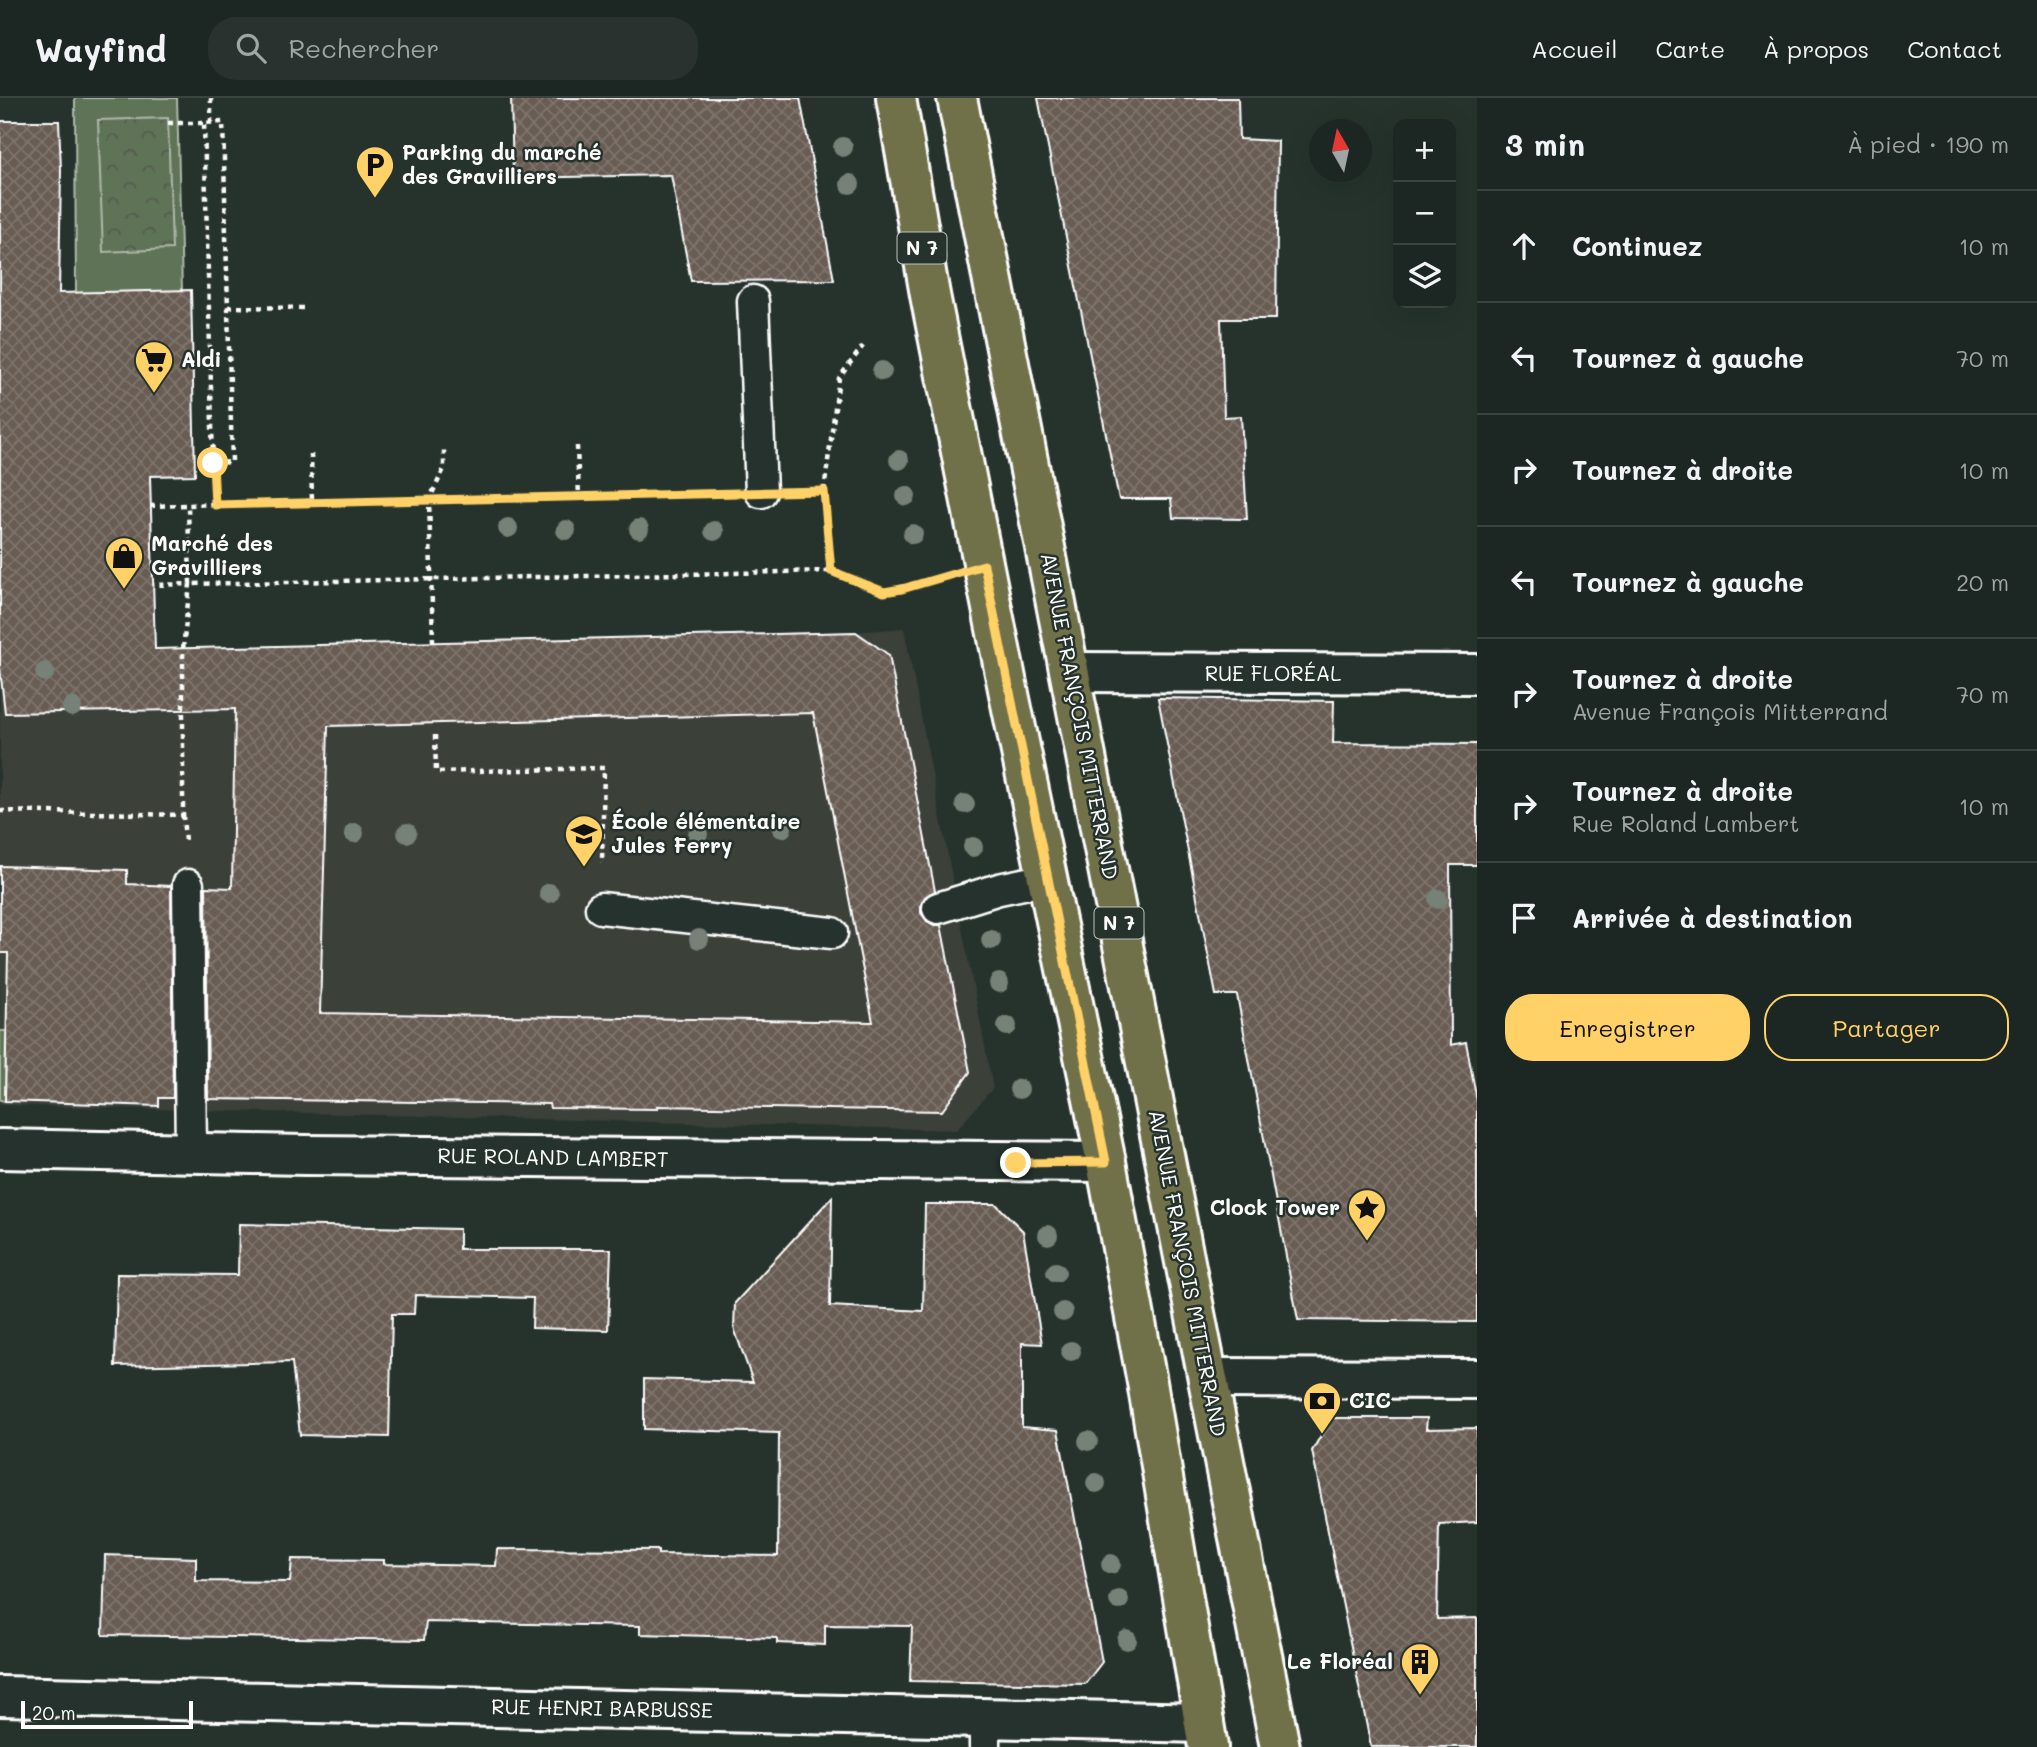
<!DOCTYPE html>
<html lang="fr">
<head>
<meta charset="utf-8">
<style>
  :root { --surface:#1c2622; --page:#29322f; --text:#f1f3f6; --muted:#a0a5a5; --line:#3a4340; --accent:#ffd166 }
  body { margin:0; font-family:Mali,sans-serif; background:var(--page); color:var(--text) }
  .controls { position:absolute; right:21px; top:21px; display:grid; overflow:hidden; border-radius:14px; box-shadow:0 7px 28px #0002 }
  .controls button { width:63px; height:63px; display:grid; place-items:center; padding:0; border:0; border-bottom:2px solid var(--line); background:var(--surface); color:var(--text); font:35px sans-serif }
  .compass { position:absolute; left:1309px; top:21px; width:63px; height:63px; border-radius:50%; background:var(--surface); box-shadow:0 7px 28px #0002; rotate:351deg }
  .scale { position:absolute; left:21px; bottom:18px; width:172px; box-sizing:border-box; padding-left:7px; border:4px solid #fff; border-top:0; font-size:19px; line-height:24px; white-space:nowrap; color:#fff; -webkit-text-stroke:5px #26332d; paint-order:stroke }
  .stop { position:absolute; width:21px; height:21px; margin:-16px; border:5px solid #ffd166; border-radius:50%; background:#fff }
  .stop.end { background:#ffd166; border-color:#fff; box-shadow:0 2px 7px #0008 }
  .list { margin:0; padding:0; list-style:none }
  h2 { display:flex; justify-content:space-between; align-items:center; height:91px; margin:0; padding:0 28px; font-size:30px }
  h2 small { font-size:23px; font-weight:400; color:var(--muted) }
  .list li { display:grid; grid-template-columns:46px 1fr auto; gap:21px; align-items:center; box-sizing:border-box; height:112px; padding:0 28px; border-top:2px solid var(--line) }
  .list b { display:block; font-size:26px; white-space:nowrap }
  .list p { margin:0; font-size:23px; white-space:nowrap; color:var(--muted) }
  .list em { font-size:23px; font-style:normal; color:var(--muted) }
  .actions { display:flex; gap:14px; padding:21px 28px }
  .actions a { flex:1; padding:16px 0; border:2px solid var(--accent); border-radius:28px; text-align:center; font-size:24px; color:var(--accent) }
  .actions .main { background:var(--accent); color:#111 }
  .icon { flex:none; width:38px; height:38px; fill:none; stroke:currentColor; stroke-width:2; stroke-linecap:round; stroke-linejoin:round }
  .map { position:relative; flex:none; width:1477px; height:1649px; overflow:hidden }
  header { display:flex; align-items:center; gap:42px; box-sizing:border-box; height:98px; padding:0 35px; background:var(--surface); border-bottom:2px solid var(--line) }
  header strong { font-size:33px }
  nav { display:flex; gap:38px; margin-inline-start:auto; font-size:24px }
  .search { width:490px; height:63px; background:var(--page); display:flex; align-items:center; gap:18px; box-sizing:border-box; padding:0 24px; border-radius:28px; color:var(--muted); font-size:26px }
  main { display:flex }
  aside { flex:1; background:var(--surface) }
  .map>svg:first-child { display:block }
  .built { fill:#3a3f38 }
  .grass { fill:#5f7357; stroke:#afb9ab; stroke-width:2 }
  .park { fill:url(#park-crowns); stroke:#afb9ab; stroke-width:2 }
  .building { fill:url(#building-cross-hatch); stroke:#fff; stroke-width:2; fill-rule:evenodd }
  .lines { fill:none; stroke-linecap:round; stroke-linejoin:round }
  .lane-casing { stroke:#fff; stroke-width:35 }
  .street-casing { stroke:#fff; stroke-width:44 }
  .primary-casing { stroke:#fff; stroke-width:44 }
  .path { stroke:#fff; stroke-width:4.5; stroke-dasharray:5 5; stroke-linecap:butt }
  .lane { stroke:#26332d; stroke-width:30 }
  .street { stroke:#26332d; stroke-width:38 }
  .primary { stroke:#70704a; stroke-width:38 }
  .tree { fill:#768177 }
  .route { stroke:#ffd166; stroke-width:9 }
  .labels { text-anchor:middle; stroke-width:5; stroke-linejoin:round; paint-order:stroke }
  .shield { fill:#26332d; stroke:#bec2c0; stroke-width:2 }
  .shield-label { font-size:19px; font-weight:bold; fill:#fff }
  .poi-label { font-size:21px; font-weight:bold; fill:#fff; stroke:#26332d; text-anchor:start }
  .street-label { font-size:21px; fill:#fff; stroke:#26332d }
</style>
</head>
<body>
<header>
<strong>Wayfind</strong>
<div class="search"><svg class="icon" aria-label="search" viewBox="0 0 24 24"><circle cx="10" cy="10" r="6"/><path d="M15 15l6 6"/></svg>Rechercher</div>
<nav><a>Accueil</a><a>Carte</a><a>À propos</a><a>Contact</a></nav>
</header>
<main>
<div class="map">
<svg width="1477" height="1649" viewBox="0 0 1477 1649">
  <defs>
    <pattern id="park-crowns" width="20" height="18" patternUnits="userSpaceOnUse" patternTransform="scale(1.75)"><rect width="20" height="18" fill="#5f7357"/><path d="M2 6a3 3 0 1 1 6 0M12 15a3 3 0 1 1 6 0" fill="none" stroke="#535a50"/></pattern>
    <pattern id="building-cross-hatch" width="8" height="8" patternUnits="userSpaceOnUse" patternTransform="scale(1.75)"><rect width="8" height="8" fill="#675c53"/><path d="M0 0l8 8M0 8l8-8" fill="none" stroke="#7e746d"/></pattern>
  </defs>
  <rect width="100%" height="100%" fill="#26332d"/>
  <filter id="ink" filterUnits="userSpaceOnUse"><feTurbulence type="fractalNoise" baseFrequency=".0143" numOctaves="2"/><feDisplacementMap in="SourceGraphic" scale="14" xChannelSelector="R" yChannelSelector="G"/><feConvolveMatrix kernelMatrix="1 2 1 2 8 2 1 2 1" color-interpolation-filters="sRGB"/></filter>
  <g filter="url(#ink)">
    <path class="built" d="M904,530l89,460 -36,42 -957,-25v-453l856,-20z"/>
    <g class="grass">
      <path d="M75,0h102l5,193 -106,2z"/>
      <path d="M0,933h6l-1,70 -5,-1z"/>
    </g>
    <path class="park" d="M168,20l4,131 -69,3 -5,-132z"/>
    <g class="building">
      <path d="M511,0h289l34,182 -143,1 -20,-106 -158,3z"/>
      <path d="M1038,0h200l1,41 39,2 -2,178h-55l3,98 17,-1 6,103 -74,-1 -2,-19h-52z"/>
      <path d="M0,23h59l2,49 -2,123 132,-3 4,185 -45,1 5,173 701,-17 33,23 46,236 -10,6 -4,7v9l6,8 7,4h7l29,147 -28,39 -285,-5 1,3 -108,-1 -1,-4 -341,-5 -2,-212 26,1 3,-179 -230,4 -5,-45zM813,615l60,309 -553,-9 8,-287z"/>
      <path d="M1158,600l176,3 -1,42 144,1v121h-27l1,180 15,-3 11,59v221l-179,-2 -61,-325h-21z"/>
      <path d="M0,768l127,4v14l44,2 2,212h-14v8l-154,-5 3,-148h-8z"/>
      <path d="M832,1099l-2,109 93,5 2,-107h71l27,27 19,113 -20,-1v84l36,3 44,232 -17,22 -175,-3 2,-55 -87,-1v20l-48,-2v-5l-137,-4v-8l-214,-4 -2,18 -321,-5 2,-80 91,3v23l94,1 2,-23 92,1v4l112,2 1,-17 161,1v4l120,2 1,-123 -135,-4v-50l109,3 -19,-54 1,-25z"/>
      <path d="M239,1126l220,5v20h152l-3,81 -76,-2 1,-30 -118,-3 -1,19h-22l-3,123 -89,-2 -8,-73 -177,4 2,-92 121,1z"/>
      <path d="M1331,1320h96l-1,11 51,-1v94l-38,2 -2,95 40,-1v129h-106l-59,-296z"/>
    </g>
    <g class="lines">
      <g class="lane-casing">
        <g id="lane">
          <path d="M753,203l8,191"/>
          <path d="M188,787l3,268"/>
          <path d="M601,810l231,25"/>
          <path d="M938,810l61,-19 48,-10"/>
          <path d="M985,1649v-29"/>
        </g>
      </g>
      <g class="street-casing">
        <g id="street">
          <path d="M1070,574l407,2"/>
          <path d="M0,1051l305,6 801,7"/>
          <path d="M1208,1280l269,1"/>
          <path d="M0,1598l1204,27"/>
        </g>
      </g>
      <g class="primary-casing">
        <g id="primary">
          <path d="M896,0l34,197 79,399 97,468 41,220 61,365"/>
          <path d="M957,0l323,1649"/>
        </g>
      </g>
      <g class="path">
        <path d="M211,0v24"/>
        <path d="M168,25h36"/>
        <path d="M228,209l80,1"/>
        <path d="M577,348l2,51"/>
        <path d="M311,356l1,49"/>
        <path d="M213,365l19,-1 -9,-340 -19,1 9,340 2,41 -27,1 2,79 640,-13 54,21 51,-13"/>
        <path d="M824,393l15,-113 24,-32"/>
        <path d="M807,394l17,-1 6,80"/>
        <path d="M215,406l503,-11"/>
        <path d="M150,408l38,-1"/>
        <path d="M433,544l-4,-142 15,-31v-21"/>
        <path d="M435,637l1,37 168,-4 -2,95"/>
        <path d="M0,713l183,4v-166l7,-65 -37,1"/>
        <path d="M183,717l2,27"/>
      </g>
      <use href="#lane" class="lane"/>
      <use href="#street" class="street"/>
      <use href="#primary" class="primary"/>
    </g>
    <g class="tree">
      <circle cx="843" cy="49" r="10"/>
      <circle cx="850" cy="86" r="10"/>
      <circle cx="882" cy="273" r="10"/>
      <circle cx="899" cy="362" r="10"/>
      <circle cx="906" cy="398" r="10"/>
      <circle cx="508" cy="430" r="10"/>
      <circle cx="639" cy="431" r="10"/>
      <circle cx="566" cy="432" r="10"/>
      <circle cx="714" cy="433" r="10"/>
      <circle cx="913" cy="436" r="10"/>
      <circle cx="45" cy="574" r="10"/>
      <circle cx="72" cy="609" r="10"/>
      <circle cx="965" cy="706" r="10"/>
      <circle cx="782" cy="730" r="10"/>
      <circle cx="354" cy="735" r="10"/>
      <circle cx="407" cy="735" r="10"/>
      <circle cx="698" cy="736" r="10"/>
      <circle cx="973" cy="749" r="10"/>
      <circle cx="549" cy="795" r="10"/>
      <circle cx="1438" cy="801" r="10"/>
      <circle cx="699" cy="841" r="10"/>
      <circle cx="991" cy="842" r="10"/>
      <circle cx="999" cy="885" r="10"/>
      <circle cx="1007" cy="928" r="10"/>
      <circle cx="1019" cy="991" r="10"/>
      <circle cx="1048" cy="1137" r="10"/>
      <circle cx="1056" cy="1174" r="10"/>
      <circle cx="1063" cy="1214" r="10"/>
      <circle cx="1071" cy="1253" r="10"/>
      <circle cx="1088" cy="1343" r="10"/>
      <circle cx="1096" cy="1385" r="10"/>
      <circle cx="1111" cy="1466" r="10"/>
      <circle cx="1119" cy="1502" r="10"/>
      <circle cx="1127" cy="1542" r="10"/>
    </g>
  </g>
  <g class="lines" filter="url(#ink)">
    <path class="route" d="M213,365l2,42 609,-14 7,80 53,21 18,-3 82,-24 122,597 -90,1"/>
  </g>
  <defs>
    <g id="parking-pin" transform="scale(2.0125)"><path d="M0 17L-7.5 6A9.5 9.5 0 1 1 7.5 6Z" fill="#ffd166" stroke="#26332d"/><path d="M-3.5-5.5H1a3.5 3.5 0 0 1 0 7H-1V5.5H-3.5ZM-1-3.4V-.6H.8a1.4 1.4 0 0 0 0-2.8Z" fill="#111"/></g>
    <g id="supermarket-pin" transform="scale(2.0125)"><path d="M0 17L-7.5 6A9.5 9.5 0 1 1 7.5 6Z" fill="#ffd166" stroke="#26332d"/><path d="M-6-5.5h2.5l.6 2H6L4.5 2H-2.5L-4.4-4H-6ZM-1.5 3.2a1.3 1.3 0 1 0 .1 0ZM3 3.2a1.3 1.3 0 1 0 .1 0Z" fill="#111"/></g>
    <g id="shop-pin" transform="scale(2.0125)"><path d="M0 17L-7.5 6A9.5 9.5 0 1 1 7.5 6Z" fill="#ffd166" stroke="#26332d"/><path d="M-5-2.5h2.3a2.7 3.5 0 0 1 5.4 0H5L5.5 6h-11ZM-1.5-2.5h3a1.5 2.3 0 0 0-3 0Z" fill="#111"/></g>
    <g id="school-pin" transform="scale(2.0125)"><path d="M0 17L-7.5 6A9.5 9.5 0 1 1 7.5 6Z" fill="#ffd166" stroke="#26332d"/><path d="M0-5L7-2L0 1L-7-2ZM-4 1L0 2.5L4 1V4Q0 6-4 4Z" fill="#111"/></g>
    <g id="sight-pin" transform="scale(2.0125)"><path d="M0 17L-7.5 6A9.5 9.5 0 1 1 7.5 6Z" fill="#ffd166" stroke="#26332d"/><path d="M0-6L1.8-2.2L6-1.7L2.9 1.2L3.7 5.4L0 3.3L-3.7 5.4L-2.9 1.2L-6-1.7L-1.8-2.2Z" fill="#111"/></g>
    <g id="bank-pin" transform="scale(2.0125)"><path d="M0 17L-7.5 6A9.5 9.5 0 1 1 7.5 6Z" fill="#ffd166" stroke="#26332d"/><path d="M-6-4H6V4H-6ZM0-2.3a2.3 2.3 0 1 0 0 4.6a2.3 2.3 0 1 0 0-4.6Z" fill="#111"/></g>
    <g id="building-pin" transform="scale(2.0125)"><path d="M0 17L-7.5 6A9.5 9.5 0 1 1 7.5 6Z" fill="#ffd166" stroke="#26332d"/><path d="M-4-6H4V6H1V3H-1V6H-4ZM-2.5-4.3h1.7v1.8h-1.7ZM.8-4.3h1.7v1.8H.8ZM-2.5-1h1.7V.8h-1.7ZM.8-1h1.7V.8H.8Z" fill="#111"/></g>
  </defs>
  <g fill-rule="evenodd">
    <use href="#parking-pin" x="375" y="67"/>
    <use href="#supermarket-pin" x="154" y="262"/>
    <use href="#shop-pin" x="124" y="458"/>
    <use href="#school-pin" x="584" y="736"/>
    <use href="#sight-pin" x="1367" y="1110"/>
    <use href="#bank-pin" x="1322" y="1303"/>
    <use href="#building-pin" x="1420" y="1564"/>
  </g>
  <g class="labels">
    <g class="shield">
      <rect x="897.5" y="134.5" width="49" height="31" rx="5"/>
      <rect x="1094.5" y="809.5" width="49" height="31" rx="5"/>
    </g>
    <g class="shield-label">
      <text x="922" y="157">N 7</text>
      <text x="1119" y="832">N 7</text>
    </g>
    <g class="poi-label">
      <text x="402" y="62">Parking du marché<tspan x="402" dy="24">des Gravilliers</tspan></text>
      <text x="181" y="269">Aldi</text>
      <text x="151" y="453">Marché des<tspan x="151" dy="24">Gravilliers</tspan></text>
      <text x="611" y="731">École élémentaire<tspan x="611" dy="24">Jules Ferry</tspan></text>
      <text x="1340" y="1117" text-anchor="end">Clock Tower</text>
      <text x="1349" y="1310">CIC</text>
      <text x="1393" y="1571" text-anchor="end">Le Floréal</text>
    </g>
    <g class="street-label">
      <text x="1273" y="583">RUE FLORÉAL</text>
      <text transform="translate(1079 618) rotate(79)" y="7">AVENUE FRANÇOIS MITTERRAND</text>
      <text transform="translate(553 1060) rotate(1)" y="7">RUE ROLAND LAMBERT</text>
      <text transform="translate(1187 1175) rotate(79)" y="7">AVENUE FRANÇOIS MITTERRAND</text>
      <text transform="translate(602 1611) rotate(1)" y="7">RUE HENRI BARBUSSE</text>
    </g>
  </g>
</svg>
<div class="controls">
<button>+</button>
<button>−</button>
<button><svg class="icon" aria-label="layers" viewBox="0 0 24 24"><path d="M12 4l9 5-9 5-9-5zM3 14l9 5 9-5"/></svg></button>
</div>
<svg class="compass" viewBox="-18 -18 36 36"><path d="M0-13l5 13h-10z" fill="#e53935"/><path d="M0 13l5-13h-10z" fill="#a0a5a5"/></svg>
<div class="scale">20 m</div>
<div class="stop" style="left:213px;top:365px"></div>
<div class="stop end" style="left:1016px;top:1065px"></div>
</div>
<aside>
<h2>3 min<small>À pied · 190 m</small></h2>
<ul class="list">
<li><svg class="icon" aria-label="ahead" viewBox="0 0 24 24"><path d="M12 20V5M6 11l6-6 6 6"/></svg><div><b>Continuez</b></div><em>10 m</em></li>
<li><svg class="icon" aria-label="left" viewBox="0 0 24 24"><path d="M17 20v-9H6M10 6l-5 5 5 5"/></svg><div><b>Tournez à gauche</b></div><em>70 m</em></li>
<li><svg class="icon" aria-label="right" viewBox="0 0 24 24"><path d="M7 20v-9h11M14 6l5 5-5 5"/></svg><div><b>Tournez à droite</b></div><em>10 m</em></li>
<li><svg class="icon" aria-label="left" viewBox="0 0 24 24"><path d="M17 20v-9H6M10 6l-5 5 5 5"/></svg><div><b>Tournez à gauche</b></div><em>20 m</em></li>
<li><svg class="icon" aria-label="right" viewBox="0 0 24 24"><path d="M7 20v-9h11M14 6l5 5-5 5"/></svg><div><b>Tournez à droite</b><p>Avenue François Mitterrand</p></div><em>70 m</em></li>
<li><svg class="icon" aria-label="right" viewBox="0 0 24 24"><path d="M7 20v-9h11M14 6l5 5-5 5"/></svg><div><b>Tournez à droite</b><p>Rue Roland Lambert</p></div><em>10 m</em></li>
<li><svg class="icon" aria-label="arrive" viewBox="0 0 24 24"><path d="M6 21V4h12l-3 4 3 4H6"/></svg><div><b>Arrivée à destination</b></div></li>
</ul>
<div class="actions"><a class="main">Enregistrer</a><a>Partager</a></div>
</aside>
</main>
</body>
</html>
